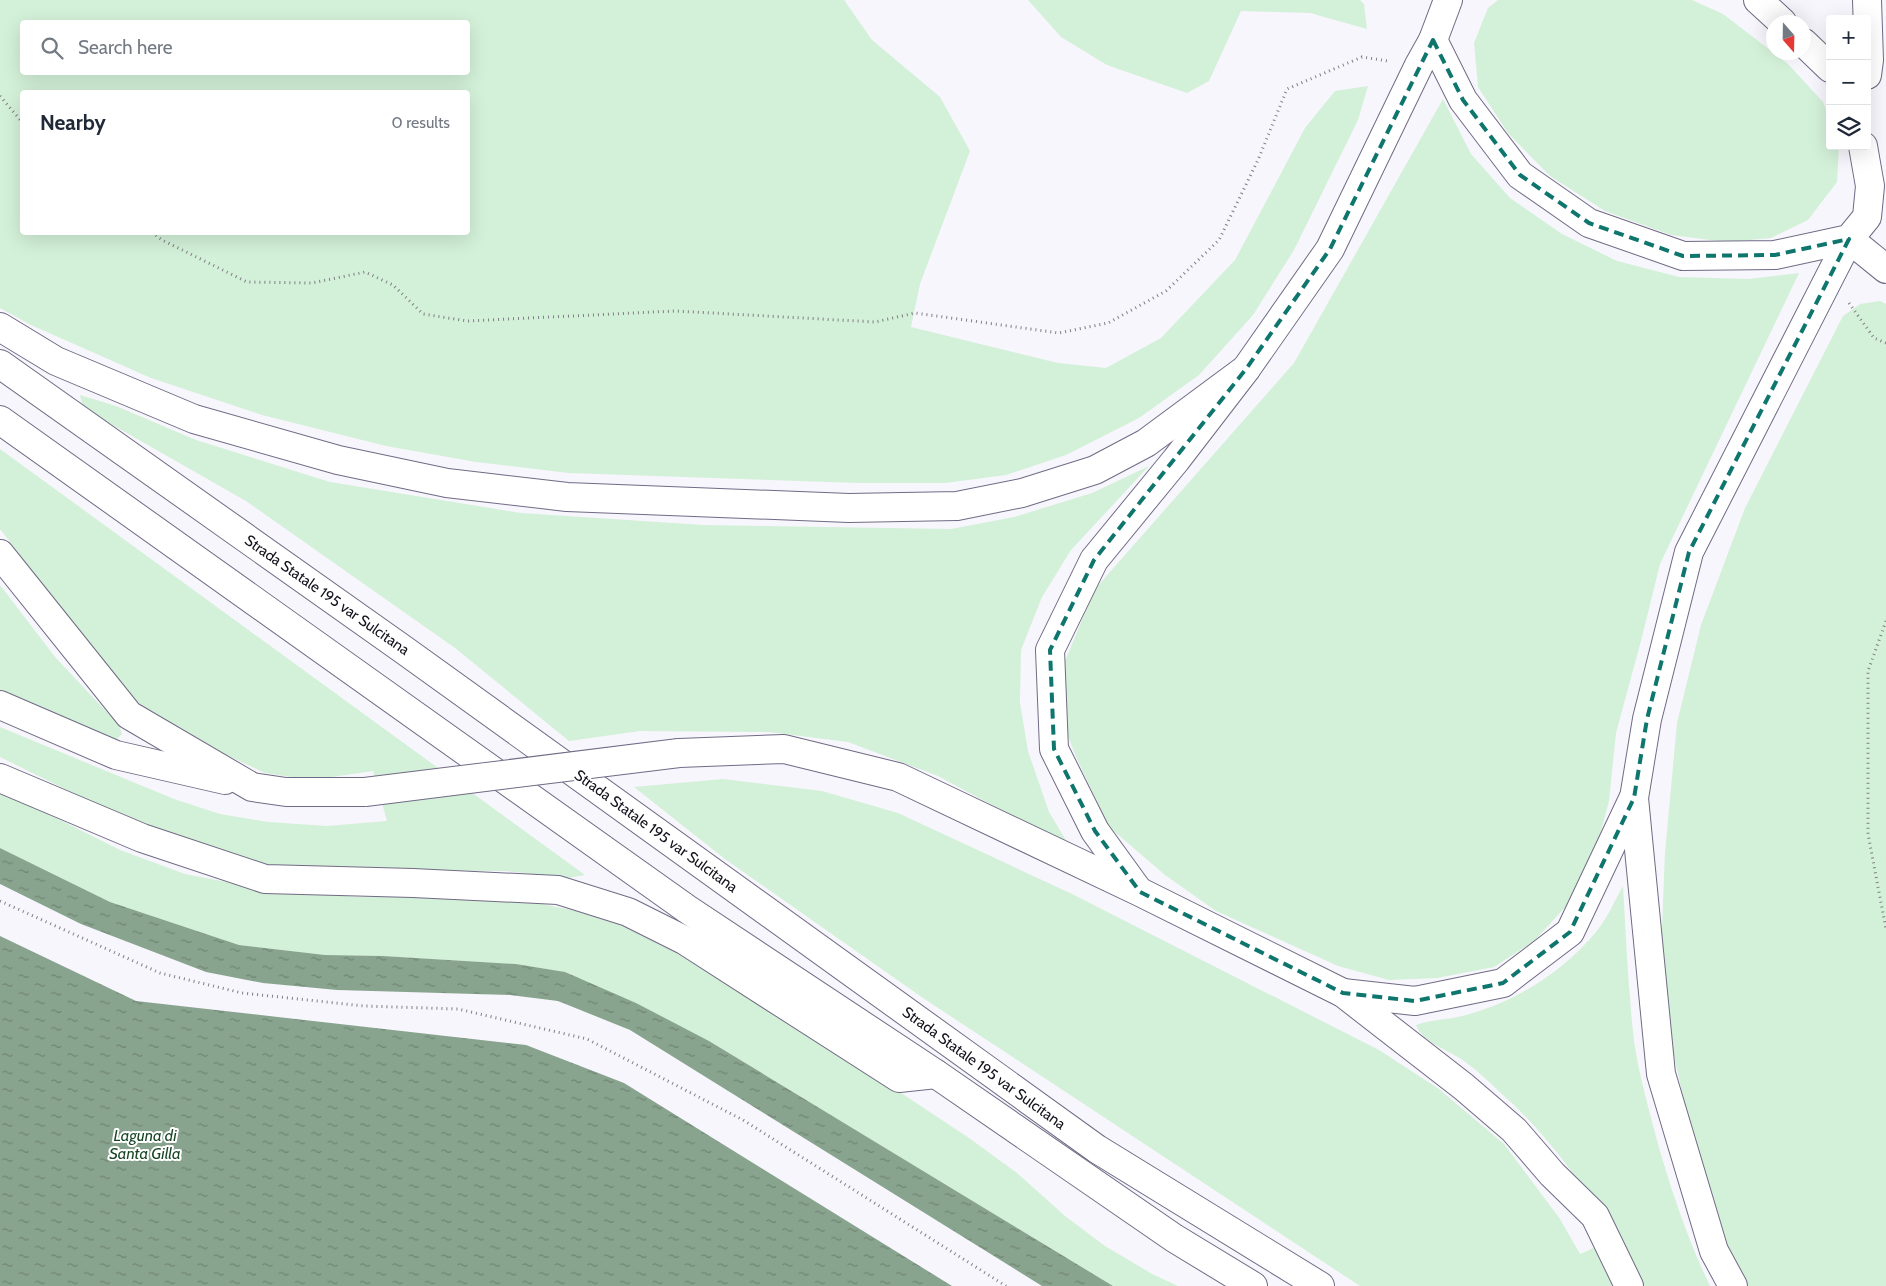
<!DOCTYPE html>
<html lang="en">
<head>
<meta charset="utf-8">
<style>
  :root { --surface:#fff; --page:#f6f6f7; --text:#1f2937; --muted:#747a83; --line:#e0e1e3 }
  body { margin:0; font-family:Cabin,sans-serif; background:var(--page); color:var(--text) }
  .controls { position:absolute; right:15px; top:15px; display:grid; overflow:hidden; border-radius:5px; box-shadow:0 5px 20px #0002 }
  .controls button { width:45px; height:45px; display:grid; place-items:center; padding:0; border:0; border-bottom:1px solid var(--line); background:var(--surface); color:var(--text); font:25px sans-serif }
  .compass { position:absolute; left:1766px; top:15px; width:45px; height:45px; border-radius:50%; background:var(--surface); box-shadow:0 5px 20px #0002; rotate:160deg }
  .list { margin:0; padding:0; list-style:none }
  h2 { display:flex; justify-content:space-between; align-items:center; height:65px; margin:0; padding:0 20px; font-size:21px }
  h2 small { font-size:16px; font-weight:400; color:var(--muted) }
  .icon { flex:none; width:28px; height:28px; fill:none; stroke:currentColor; stroke-width:2; stroke-linecap:round; stroke-linejoin:round }
  .map { position:relative; flex:none; width:1886px; height:1286px; overflow:hidden }
  .search { position:absolute; background:var(--surface); box-shadow:0 5px 20px #0002; left:20px; top:20px; width:450px; height:55px; display:flex; align-items:center; gap:12px; box-sizing:border-box; padding:0 18px; border-radius:5px; color:var(--muted); font-size:19px }
  .panel { position:absolute; background:var(--surface); box-shadow:0 5px 20px #0002; left:20px; top:90px; width:450px; height:145px; border-radius:5px }
  .map>svg:first-child { display:block }
  .green { fill:#d3f0d8; fill-rule:evenodd }
  .water { fill:url(#water-ripples) }
  .lines { fill:none; stroke-linecap:round; stroke-linejoin:round }
  .minor-casing { stroke:#716a85; stroke-width:30 }
  .highway-casing { stroke:#716a85; stroke-width:30 }
  .path { stroke:#807e86; stroke-width:3; stroke-dasharray:1 4; stroke-linecap:butt }
  .minor { stroke:#fff; stroke-width:28 }
  .highway { stroke:#fff; stroke-width:28 }
  .highway-bridge-casing { stroke:#716a85; stroke-width:30; stroke-linecap:butt }
  .highway-bridge { stroke:#fff; stroke-width:28 }
  .marked { fill:none; stroke:#0f766e; stroke-width:4; stroke-dasharray:10 6; stroke-linejoin:round }
  .labels { text-anchor:middle; stroke-width:4; stroke-linejoin:round; paint-order:stroke }
  .street-label { font-size:15px; fill:#13111b; stroke:#fff }
  .water-label { font-size:16px; font-style:italic; fill:#184625; stroke:#fff }
</style>
</head>
<body>
<div class="map">
<svg width="1886" height="1286" viewBox="0 0 1886 1286">
  <defs>
    <pattern id="water-ripples" width="26" height="14" patternUnits="userSpaceOnUse" patternTransform="scale(1.25)"><rect width="26" height="14" fill="#89a48e"/><path d="M2 4q2-2 4 0t4 0M15 11q2-2 4 0t4 0" fill="none" stroke="#6f8473"/></pattern>
  </defs>
  <rect width="100%" height="100%" fill="#f7f6fc"/>
  <g class="green">
    <path d="M0,0h844l28,40 68,57 30,54 -50,133 -9,43 147,36 48,5 55,-30 74,-78 70,-132 30,-37 33,-5 -10,34 -64,130 -41,65 -54,60 -60,43 -73,37 -60,20 -61,8h-87l-289,-10 -93,-11 -90,-16 -124,-31 -111,-37 -120,-53 -31,-17zM22,22h446v50h-446zM22,92h446v140h-446z"/>
    <path d="M1028,0h332l4,4 3,25 -57,-16 -69,-2 -32,70 -22,12 -80,-28 -46,-28z"/>
    <path d="M1498,0h194l31,14 65,50 35,38 7,18v26h9l-2,36 -29,38 -37,18 -45,4 -55,-7 -66,-24 -55,-35 -42,-43 -30,-46 -4,-44 14,-35z"/>
    <path d="M1443,99l28,55 39,44 52,36 55,27 62,16 70,2 50,-6 -139,291 -18,73 -26,96 -7,68 -10,38 -29,63 -36,39 -40,26 -57,11 -48,2 -51,-14 -122,-55 -51,-36 -56,-48 -33,-70 -11,-29v-67l30,-72 199,-226z"/>
    <path d="M1880,301l6,3v982h-145l-26,-72 -27,-95 -24,-108 -3,-60 4,-98 12,-130 24,-98 44,-117 98,-192 17,-12z"/>
    <path d="M80,395l36,11 80,34 134,42 191,31 182,12 248,4 63,-12 78,-24 57,-27 -78,84 -29,47 -21,53 -1,53 8,48 21,61 21,35 -132,-71 -90,-34 -79,-10 -129,-1 -71,10 -114,-93 -209,-147 -163,-93z"/>
    <path d="M0,449l585,426 -17,3 -63,-7 -201,-1 -68,-10 -78,-25 -158,-78v-30l174,72 46,15 48,8 59,4 60,-5 -14,-50 -62,9 -46,-7 -45,-21 -64,-35 -29,-24 -127,-164z"/>
    <path d="M0,585l55,72 64,68 3,9 -8,8 -114,-49z"/>
    <path d="M723,779l99,12 76,22 174,81 307,156 60,39 65,55 56,75 20,35 34,-15c-24,-47 -63,-98 -101,-135 -16,-14 -32,-31 -49,-43 -15,-11 -41,-18 -48,-36 14,-5 28,-5 42,-8 53,-12 103,-43 138,-85 11,-13 19,-32 27,-46 3,51 5,103 11,155 5,34 15,69 24,103 14,49 30,96 52,142h-350l-437,-288 -198,-139 -91,-72z"/>
    <path d="M0,790l120,60 65,24 90,17 84,6 103,-1 61,4 53,11 58,18 50,20 285,189 48,35 48,43 40,30 47,28 26,12h-65l-404,-245 -144,-69 -49,-8 -133,-8 -58,-1 -86,-10 -129,-43 -110,-54z"/>
  </g>
  <g class="water">
    <path d="M0,848l110,54 129,43 86,10 58,1 133,8 49,8 71,31 73,38 404,245h-71l-412,-256 -72,-29 -48,-6 -173,-5 -74,-7 -57,-11 -125,-48 -81,-40z"/>
    <path d="M0,936l136,65 390,44 98,38 328,203h-952z"/>
  </g>
  <g class="lines">
    <g class="minor-casing">
      <g id="minor">
        <path d="M1448,0l-15,40 30,60 57,75 69,48 94,33 92,-1 74,-16 18,-22 3,-31 -7,-40"/>
        <path d="M1758,0l24,22"/>
        <path d="M1867,0l2,60 -2,15"/>
        <path d="M1804,43l26,25"/>
        <path d="M1849,239l37,30"/>
      </g>
    </g>
    <g class="highway-casing">
      <g id="highway">
        <path d="M0,327l56,34 138,58 144,41 109,23 120,14 282,11 108,-2 65,-13 73,-23 51,-27 100,-74"/>
        <path d="M0,364l404,286 693,499 223,137"/>
        <path d="M0,420l687,489 249,165 238,164 79,48"/>
        <path d="M0,554l129,161 123,72 34,5h79"/>
        <path d="M0,705l116,50 109,25"/>
        <path d="M679,753l105,-4 114,28 242,115 203,101 121,94 50,43 38,44 43,42 34,70"/>
        <path d="M0,778l142,60 123,41 148,4 145,7 70,22 56,28 215,138 37,-4"/>
        <path d="M1137,889l-42,-58 -41,-82 -4,-99 44,-90 82,-100 70,-91 84,-120 89,-184 14,-25"/>
        <path d="M1343,993l72,8 88,-18 67,-51 63,-133"/>
        <path d="M1733,1286l-19,-35 -53,-177 -27,-276 13,-79 42,-167 160,-313"/>
      </g>
    </g>
    <g class="path">
      <path d="M0,96l22,26"/>
      <path d="M152,232l10,8 85,42 65,1 53,-11 28,13 30,29 44,7 209,-10 199,11 40,-9 144,20 49,-10 58,-32 53,-51 39,-80 29,-71 75,-32 26,4"/>
      <path d="M1849,303l25,35 12,5"/>
      <path d="M1886,621l-18,50v163l18,95"/>
      <path d="M0,901l160,72 82,20 122,13 94,3 129,30 156,81 263,166"/>
    </g>
    <use href="#minor" class="minor"/>
    <use href="#highway" class="highway"/>
    <g class="highway-bridge-casing">
      <path id="highway-bridge" d="M365,792l314,-39"/>
    </g>
    <use href="#highway-bridge" class="highway-bridge"/>
  </g>
  <path class="marked" d="M1433,40l30,60 57,75 69,48 94,33 92,-1 74,-16 -160,313 -42,167 -13,79 -64,134 -67,51 -88,18 -72,-8 -203,-101 -45,-61 -41,-82 -4,-99 44,-90 152,-191 84,-120z"/>
  <g class="labels">
    <g class="street-label">
      <text transform="translate(327 595) rotate(35)" y="5">Strada Statale 195 var Sulcitana</text>
      <text transform="translate(656 831) rotate(36)" y="5">Strada Statale 195 var Sulcitana</text>
      <text transform="translate(984 1068) rotate(36)" y="5">Strada Statale 195 var Sulcitana</text>
    </g>
    <g class="water-label">
      <text x="145" y="1141">Laguna di<tspan x="145" dy="18">Santa Gilla</tspan></text>
    </g>
  </g>
</svg>
<div class="controls">
<button>+</button>
<button>−</button>
<button><svg class="icon" aria-label="layers" viewBox="0 0 24 24"><path d="M12 4l9 5-9 5-9-5zM3 14l9 5 9-5"/></svg></button>
</div>
<svg class="compass" viewBox="-18 -18 36 36"><path d="M0-13l5 13h-10z" fill="#e53935"/><path d="M0 13l5-13h-10z" fill="#747a83"/></svg>
<div class="search"><svg class="icon" aria-label="search" viewBox="0 0 24 24"><circle cx="10" cy="10" r="6"/><path d="M15 15l6 6"/></svg>Search here</div>
<section class="panel">
<h2>Nearby<small>0 results</small></h2>
<ul class="list">
</ul>
</section>
</div>
</body>
</html>
